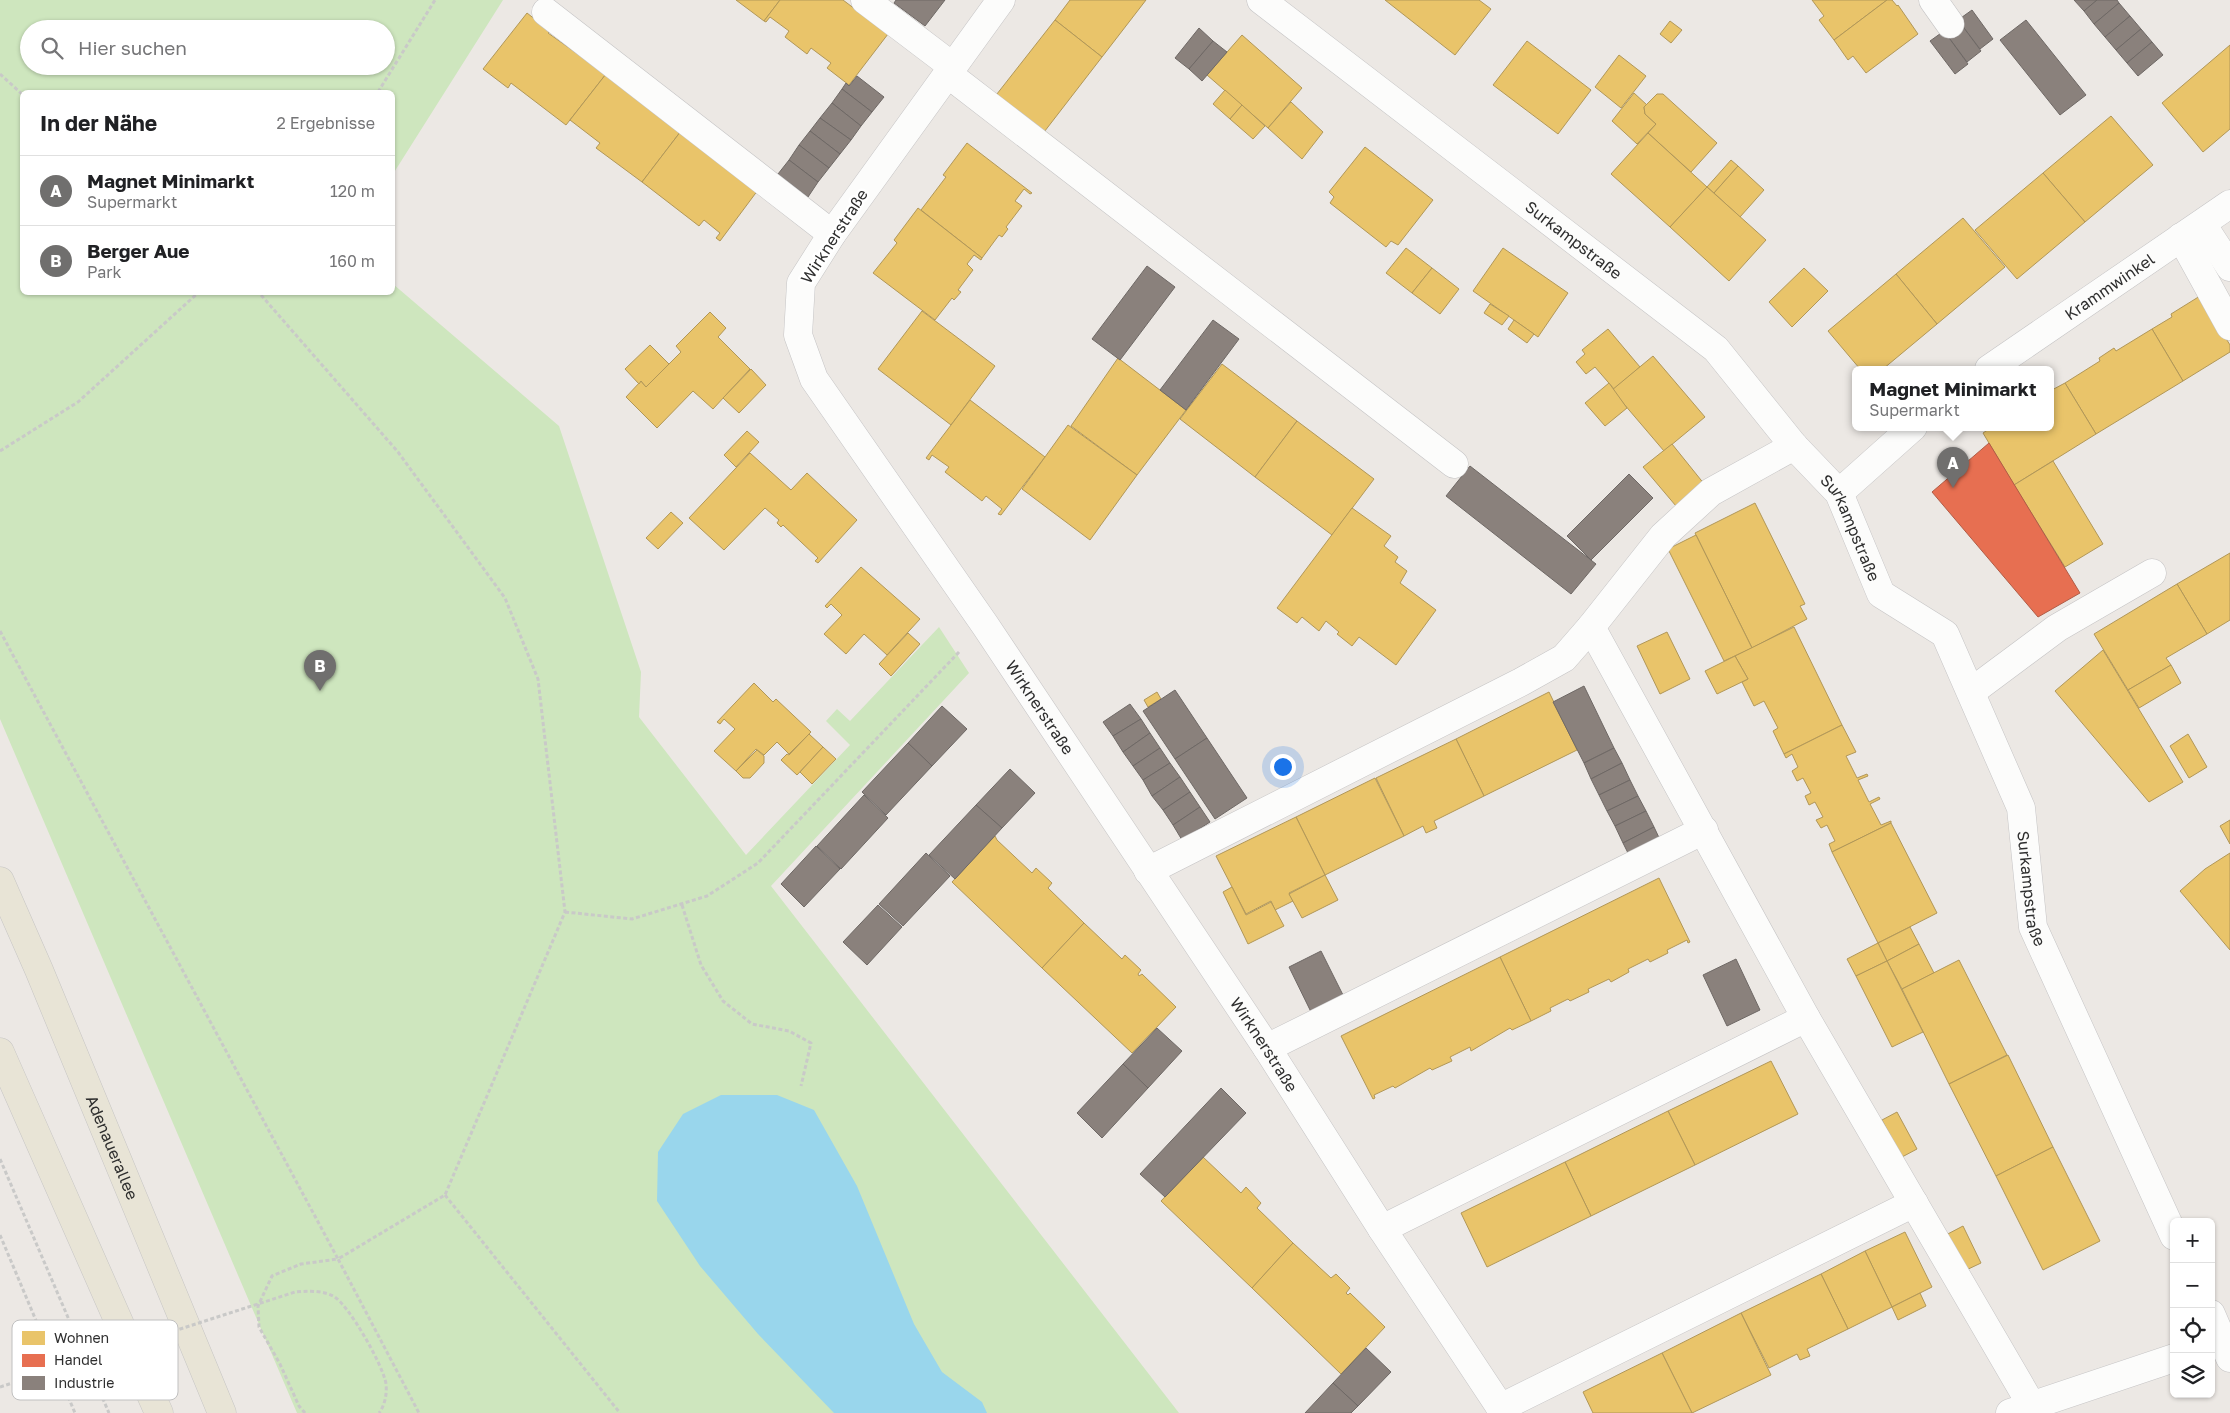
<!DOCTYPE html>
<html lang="de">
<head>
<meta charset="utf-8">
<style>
  :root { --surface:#fff; --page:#f6f6f6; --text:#202124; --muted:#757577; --line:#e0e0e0; --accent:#706f6e }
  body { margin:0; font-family:"Golos Text",sans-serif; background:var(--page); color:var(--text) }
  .controls { position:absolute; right:15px; bottom:15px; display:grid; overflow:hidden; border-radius:8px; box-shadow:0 1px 4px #0004 }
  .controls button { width:45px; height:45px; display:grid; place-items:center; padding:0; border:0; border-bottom:1px solid var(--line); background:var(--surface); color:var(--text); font:25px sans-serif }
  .you { position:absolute; left:1282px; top:766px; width:18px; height:18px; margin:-12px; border:4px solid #fff; border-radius:50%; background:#1a73e8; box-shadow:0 0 0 8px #1a73e833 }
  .badge { display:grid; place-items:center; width:32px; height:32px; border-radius:50%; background:var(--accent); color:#fff; font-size:16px; font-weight:700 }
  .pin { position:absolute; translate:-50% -41px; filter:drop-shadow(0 1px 2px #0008) }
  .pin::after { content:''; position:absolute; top:26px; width:18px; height:15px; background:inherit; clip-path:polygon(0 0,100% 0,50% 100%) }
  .popup { position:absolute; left:1852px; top:366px; width:202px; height:65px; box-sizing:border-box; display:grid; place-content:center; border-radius:8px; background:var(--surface); filter:drop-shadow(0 1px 4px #0005); font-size:16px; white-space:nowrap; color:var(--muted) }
  .popup b { font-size:19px; color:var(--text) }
  .popup::after { content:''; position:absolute; left:50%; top:100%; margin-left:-10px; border:10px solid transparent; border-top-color:var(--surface) }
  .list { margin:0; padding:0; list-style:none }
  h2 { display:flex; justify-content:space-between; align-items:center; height:65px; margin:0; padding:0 20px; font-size:21px }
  h2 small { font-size:16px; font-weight:400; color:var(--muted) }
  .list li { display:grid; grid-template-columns:32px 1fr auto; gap:15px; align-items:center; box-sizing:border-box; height:70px; padding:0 20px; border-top:1px solid var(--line) }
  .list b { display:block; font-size:19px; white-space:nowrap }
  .list p { margin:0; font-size:16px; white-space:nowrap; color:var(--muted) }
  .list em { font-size:16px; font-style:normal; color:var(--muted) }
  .icon { flex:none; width:28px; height:28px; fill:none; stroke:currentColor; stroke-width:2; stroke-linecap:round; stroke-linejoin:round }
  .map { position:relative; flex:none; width:2230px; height:1413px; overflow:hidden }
  .search { position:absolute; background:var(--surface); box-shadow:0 1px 4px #0004; left:20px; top:20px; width:375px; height:55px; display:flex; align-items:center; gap:12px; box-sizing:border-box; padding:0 18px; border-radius:28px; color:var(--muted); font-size:19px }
  .panel { position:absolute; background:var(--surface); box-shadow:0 1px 4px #0004; left:20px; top:90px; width:375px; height:205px; border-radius:8px }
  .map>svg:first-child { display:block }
  .green { fill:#cee6be; fill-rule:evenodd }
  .water { fill:#99d6ec }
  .homes { fill:#e9c46a; stroke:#b19758 }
  .shops { fill:#e76f51; stroke:#b05c46 }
  .industry { fill:#8a817c; stroke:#6e6865 }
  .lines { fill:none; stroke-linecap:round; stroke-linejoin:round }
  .minor-casing { stroke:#c5c4c5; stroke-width:29 }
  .major-casing { stroke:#c6c5c4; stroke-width:29 }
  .path { stroke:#c9c9c8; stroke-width:3; stroke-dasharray:4 2.5; stroke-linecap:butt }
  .minor { stroke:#fcfcfb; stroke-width:28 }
  .major { stroke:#e8e4d6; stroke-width:28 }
  .path-bridge { stroke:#c9c9c8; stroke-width:3; stroke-dasharray:4 2.5; stroke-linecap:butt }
  .labels { text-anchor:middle; stroke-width:5; stroke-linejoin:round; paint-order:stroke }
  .street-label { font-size:16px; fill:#2e2e2e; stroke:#fff }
  .key { fill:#fff; stroke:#c0c0c0; stroke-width:1 }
  .key-label { font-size:14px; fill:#2e2e2e }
</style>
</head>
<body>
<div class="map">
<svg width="2230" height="1413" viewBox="0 0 2230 1413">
  <rect width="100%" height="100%" fill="#ece8e4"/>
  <path class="green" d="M0,0h503l-110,174 -1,-82h-370v200h370l1,-8 166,142 82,246 -2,45 107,138 104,-110 -24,-24 11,-12 13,12 89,-94 30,46 -198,213 408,527h-882l-297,-694zM29,29h357v37h-357z"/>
  <path class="water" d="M721,1095h56l37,15 43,76 57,138 28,48 40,30 5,11h-153l-76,-79 -58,-68 -43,-65 1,-49 25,-38z"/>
  <g class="homes">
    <path d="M736,0h44l-16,21z"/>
    <path d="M780,0h63l45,34 -39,51 -22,-17 4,-5 -20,-15 -4,6 -22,-17 4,-6 -19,-14 -4,5 -2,-1z"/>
    <path d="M1070,0h76l-44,57 -47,-37z"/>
    <path d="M1385,0h94l12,9 -36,46z"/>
    <path d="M1812,0h75l-53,40 -15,-20 5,-4z"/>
    <path d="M1887,0h5l5,6 1,-1 20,29 -52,39 -13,-17 -5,4 -14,-20z"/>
    <path d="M527,13l23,18 -2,2 58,41 -40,51 -55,-42 -3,5 -25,-19z"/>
    <path d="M1055,20l47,37 -61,79 -48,-37z"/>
    <path d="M1670,21l12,9 -11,13 -11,-9z"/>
    <path d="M1242,35l60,53 -34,40 -61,-53z"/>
    <path d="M1527,41l64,49 -33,44 -65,-49z"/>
    <path d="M2230,45v84l-27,23 -41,-49z"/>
    <path d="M1619,55l27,21 -25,32 -26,-21z"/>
    <path d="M606,74l75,57 -39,51 -46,-34 4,-5 -30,-23z"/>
    <path d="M1225,90l17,15 -12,14 -17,-15z"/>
    <path d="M1634,93l13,12 -3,2 1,7 11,10 -19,20 -25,-23z"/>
    <path d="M1657,94h6l54,49 -26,29 -43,-39 8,-9 -11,-10 -1,-7z"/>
    <path d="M1291,102l32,30 -21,27 -34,-31z"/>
    <path d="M1242,105l23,21 -12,13 -23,-20z"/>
    <path d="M2111,116l42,49 -68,57 -42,-49z"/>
    <path d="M681,131l77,59 -38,51 -4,-3 4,-5 -16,-13 -5,6 -57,-44z"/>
    <path d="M1648,133l59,54 -37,40 -59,-53z"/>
    <path d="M967,143l65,50 -2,1 -6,-5 -9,12 7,5 -16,21 2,2 -6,8 -3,-2 -17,23 -61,-48 25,-33 -3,-2z"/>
    <path d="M1365,147l68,53 -35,45 -7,-4 -5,6 -56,-44 4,-6 -5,-5z"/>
    <path d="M1731,160l7,6 -24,27 -7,-6z"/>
    <path d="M1738,166l26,24 -24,27 -26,-24z"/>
    <path d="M2043,173l42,49 -68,57 -42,-49z"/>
    <path d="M1707,187l59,53 -37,41 -59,-54z"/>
    <path d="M918,208l64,50 -1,2 -7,-5 -7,9 6,6 -15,20 3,2 -7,8 -2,-2 -17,22 -62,-47 24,-30 -3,-3z"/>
    <path d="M1963,218l42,49 -68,57 -41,-50z"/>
    <path d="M1406,248l26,20 -20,25 -26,-20z"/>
    <path d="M1503,248l65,45 -30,44 -65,-46z"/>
    <path d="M1432,268l27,21 -19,25 -28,-21z"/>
    <path d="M1804,268l24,23 -36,36 -23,-25z"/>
    <path d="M1896,274l41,50 -54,45h-23l-32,-38z"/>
    <path d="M2200,296l30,49v7l-47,29 -31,-52 20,-12 -1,-3z"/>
    <path d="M1490,304l19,12 -7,9 -18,-12z"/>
    <path d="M922,311l73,55 -44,59 -73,-56z"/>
    <path d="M710,312l16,16 -8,9 32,32 -37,40 -20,-18 -36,37 -31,-31 15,-16 5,6 35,-35 -5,-6z"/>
    <path d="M1514,320l20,14 -7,9 -19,-14z"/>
    <path d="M1608,329l32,38 -26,22 -19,-22 -9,7 -10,-12 9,-8 -3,-4z"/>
    <path d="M2152,329l31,52 -87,53 -31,-51 35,-22 -1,-3 15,-10 2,3z"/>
    <path d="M650,345l19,19 -23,23 -5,-6 -2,3 -14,-15z"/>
    <path d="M1653,356l52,61 -41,34 -52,-61z"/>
    <path d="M1118,358l68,52 -49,65 -66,-49z"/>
    <path d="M1222,364l75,57 -42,56 -75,-58z"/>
    <path d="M751,369l15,16 -27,28 -16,-15z"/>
    <path d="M1609,383l18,25 -22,18 -20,-23z"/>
    <path d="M2065,383l31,51 -82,51 -31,-52 9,-6h58v-36z"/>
    <path d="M970,400l75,57 -44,58 -3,-1 4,-5 -16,-13 -4,5 -37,-29 4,-5 -17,-12 -3,5 -3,-2z"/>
    <path d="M1297,421l77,58 -42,56 -77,-58z"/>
    <path d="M1068,425l69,50 -47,65 -68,-51z"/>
    <path d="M747,431l12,11 -23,25 -12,-12z"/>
    <path d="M1672,444l33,41 -29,21 -33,-39z"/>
    <path d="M750,453l41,37 16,-17 50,47 -39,43 -3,-2 3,-3 -35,-33 -2,2 -4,-4 2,-3 -14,-12 -41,42 -35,-32z"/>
    <path d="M2053,461l50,83 -38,23 -51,-82z"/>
    <path d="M1755,503l50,101 -5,2 7,13 -55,29 -57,-115z"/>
    <path d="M1352,508l39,28 -7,10 14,11 -3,5 12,9 -7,12 36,27 -40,55 -37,-28 -7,9 -15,-12 2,-2 -13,-11 -7,10 -17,-14 -5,6 -20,-15z"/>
    <path d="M671,512l12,11 -25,26 -12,-11z"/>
    <path d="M1696,535l56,113 -28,13 -56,-112z"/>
    <path d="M2230,553v67l-23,14 -30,-50z"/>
    <path d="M861,567l59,52 -33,36 -23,-21 -18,20 -22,-20 18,-19 -11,-11 -4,4 -2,-2z"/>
    <path d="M2177,584l30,50 -41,24 5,7 -43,25 -34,-56z"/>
    <path d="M1794,627l48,98 -58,29 -11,-23 5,-3 -14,-27 -10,5 -12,-24 6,-3 -13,-23z"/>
    <path d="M1667,632l23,47 -30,15 -23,-48z"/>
    <path d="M908,633l12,11 -29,32 -12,-12z"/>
    <path d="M2103,650l80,132 -34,20 -94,-111z"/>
    <path d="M1735,656l13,23 -31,15 -12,-23z"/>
    <path d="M2171,665l10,18 -42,25 -11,-18z"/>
    <path d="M754,683l19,19 3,-3 35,33 -22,22 -12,-12 -13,13 -8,-6 -20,22 -22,-20 21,-22 -11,-10 -4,5 -3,-2z"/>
    <path d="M1157,692l4,7 -13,8 -4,-7z"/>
    <path d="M1549,692l28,58 -93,46 -28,-57z"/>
    <path d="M1842,725l14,27 -10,4 11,22 10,-4 1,2 -10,4 11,22 10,-5 1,2 -10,5 11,21 10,-4v2l-59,29 -3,-8 6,-3 -8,-16 -6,3 -5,-8 7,-3 -8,-15 -6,3 -4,-9 6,-3 -8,-15 -6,3 -5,-10 6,-4 -6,-13 -6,4 -2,-4z"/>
    <path d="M809,734l14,13 -26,28 -16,-15 6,-6 2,1z"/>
    <path d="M2188,734l19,33 -18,11 -19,-32z"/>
    <path d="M1456,739l28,57 -50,25 3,7 -11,5 -3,-7 -19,10 -28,-58z"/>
    <path d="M823,747l13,12 -24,25 -12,-12z"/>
    <path d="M757,750l7,6v7l-14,15h-7l-7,-7z"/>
    <path d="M1375,778l29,58 -79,39 -29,-58z"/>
    <path d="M1296,817l29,58 -36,18 4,8 -18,9 -4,-9 -25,13 -30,-58z"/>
    <path d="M2230,820v24l-10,-18z"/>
    <path d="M1891,823l46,90 -59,30 -46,-91z"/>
    <path d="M995,836l2,4 35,33 4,-5 16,15 -4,5 36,35 -42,45 -90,-86z"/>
    <path d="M2230,853v97l-50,-59 25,-22z"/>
    <path d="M1325,875l13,25 -36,18 -13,-24z"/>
    <path d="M1659,878l31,64 -2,1 -1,-3 -20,10 1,3 -18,9 -2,-3 -20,10 1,3 -18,10 -2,-3 -21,10 1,3 -19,9 -2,-2 -18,9 1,3 -20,10 -31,-64z"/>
    <path d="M1232,887l14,28 25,-13 13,24 -36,18 -25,-52z"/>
    <path d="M1084,923l38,36 3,-4 16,15 -3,4 1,2 3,-2 34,33 -44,46 -90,-85z"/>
    <path d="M1910,927l9,17 -32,17 -9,-18z"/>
    <path d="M1878,943l9,18 -31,15 -9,-17z"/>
    <path d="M1919,944l15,29 -32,16 -15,-28z"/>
    <path d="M1500,957l31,64 -19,9 -2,-2 -39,23 -1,-4 -20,10 2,4 -20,9 -2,-2 -35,20 -2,-2 -19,9 1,3 -2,1 -32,-63z"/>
    <path d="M1959,960l48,95 -58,29 -47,-95z"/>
    <path d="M1887,961l36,71 -31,15 -36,-71z"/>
    <path d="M2008,1055l45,92 -57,29 -47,-92z"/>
    <path d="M1771,1061l27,53 -103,51 -27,-54z"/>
    <path d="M1668,1111l27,54 -104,51 -26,-54z"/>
    <path d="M1897,1112l20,37 -15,8 -20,-37z"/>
    <path d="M2053,1147l47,94 -57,29 -47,-94z"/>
    <path d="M1203,1157l38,36 5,-6 15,16 -4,5 36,35 -41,45 -91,-87z"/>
    <path d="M1565,1162l26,54 -104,51 -26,-54z"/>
    <path d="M1963,1226l18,37 -19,9 -20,-35z"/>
    <path d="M1905,1232l27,55 -40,20 -27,-56z"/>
    <path d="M1293,1243l38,35 5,-4 14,14 -4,5 2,2 2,-2 35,34 -44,47 -89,-86z"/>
    <path d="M1865,1251l27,56 -44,22 -27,-55z"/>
    <path d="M1821,1274l27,55 -41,20 3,7 -10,4 -3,-6 -28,14 -28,-55z"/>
    <path d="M1920,1293l6,13 -28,14 -6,-13z"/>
    <path d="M1741,1313l30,62 -79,38 -30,-60z"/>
    <path d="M1662,1353l30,60h-99l-10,-21z"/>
  </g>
  <path class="shops" d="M1989,443l91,150 -42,24 -106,-125z"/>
  <g class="industry">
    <path d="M896,0h49l-20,26 -31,-23z"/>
    <path d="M2074,0h23l-13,11z"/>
    <path d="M2097,0h20l2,3 -25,21 -10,-13z"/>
    <path d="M2119,3l11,13 -25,21 -11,-13z"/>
    <path d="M1972,10l21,29 -13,10 -22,-29z"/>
    <path d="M2130,16l11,13 -25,21 -11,-13z"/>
    <path d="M1958,20l23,31 -14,11 -23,-31z"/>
    <path d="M2026,20l60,75 -26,20 -60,-75z"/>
    <path d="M1199,28l14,13 -24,28 -14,-11z"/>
    <path d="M2141,29l11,13 -25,21 -11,-13z"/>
    <path d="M1944,31l24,33 -13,10 -25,-33z"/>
    <path d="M1213,41l14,11 -25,29 -13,-12z"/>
    <path d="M2152,42l11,13 -25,21 -11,-13z"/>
    <path d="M857,76l27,21 -12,15 -30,-23 4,-6 3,3z"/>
    <path d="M842,89l30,23 -11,14 -29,-23z"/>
    <path d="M832,103l29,23 -10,14 -31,-22z"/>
    <path d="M820,118l31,22 -11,14 -30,-23z"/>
    <path d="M810,131l30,23 -11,14 -30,-23z"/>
    <path d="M799,145l30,23 -11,14 -29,-22z"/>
    <path d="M789,160l29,22 -10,15 -30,-23z"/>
    <path d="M1147,266l28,21 -55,73 -28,-21z"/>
    <path d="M1213,320l26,19 -53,71 -26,-20z"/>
    <path d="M1470,466l126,98 -25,30 -125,-98z"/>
    <path d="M1629,474l24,24 -62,62 -24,-24z"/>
    <path d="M1584,686l30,62 -30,15 -31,-61z"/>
    <path d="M1175,690l32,48 -32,21 -32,-48z"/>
    <path d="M1130,704l11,15 -28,17 -10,-14z"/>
    <path d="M942,706l25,23 -35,37 -24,-23z"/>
    <path d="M1141,719l9,14 -27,19 -10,-16z"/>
    <path d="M1150,733l10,15 -27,18 -10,-14z"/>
    <path d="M1207,738l40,60 -32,21 -40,-60z"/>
    <path d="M908,743l24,23 -46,49 -24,-23z"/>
    <path d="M1160,748l10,15 -27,17 -10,-14z"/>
    <path d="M1614,748l8,15 -31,16 -7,-16z"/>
    <path d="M1170,763l10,14 -28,19 -9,-16z"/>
    <path d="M1622,763l8,17 -31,15 -8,-16z"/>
    <path d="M1010,769l25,24 -33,35 -26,-23z"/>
    <path d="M1180,777l10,15 -27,18 -11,-14z"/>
    <path d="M1630,780l8,16 -31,15 -8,-16z"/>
    <path d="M1190,792l10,15 -27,18 -10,-15z"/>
    <path d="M864,795l24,23 -47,51 -24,-23z"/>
    <path d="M1638,796l8,15 -31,15 -8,-15z"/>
    <path d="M976,805l26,23 -47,51 -26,-24z"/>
    <path d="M1200,807l10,15 -28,18 -9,-15z"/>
    <path d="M1646,811l8,16 -31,16 -8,-17z"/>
    <path d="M1654,827l8,17 -31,15 -8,-16z"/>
    <path d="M816,846l24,23 -36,38 -23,-23z"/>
    <path d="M926,853l24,23 -47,50 -24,-22z"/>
    <path d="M878,905l24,22 -35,38 -24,-23z"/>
    <path d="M1321,951l24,48 -32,17 -24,-49z"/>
    <path d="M1736,959l24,51 -33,16 -24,-51z"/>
    <path d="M1157,1028l25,23 -34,37 -25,-24z"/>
    <path d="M1123,1064l25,24 -46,50 -25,-25z"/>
    <path d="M1221,1088l25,25 -81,84 -25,-23z"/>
    <path d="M1366,1348l25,24 -33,34 -25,-23z"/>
    <path d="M1333,1383l25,23 -7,7h-46z"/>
  </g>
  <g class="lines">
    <g class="minor-casing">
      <g id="minor">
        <path d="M865,0l87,66"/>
        <path id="s1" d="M1001,0l-169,234 -31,49 -3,52 16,44 171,246 282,423 115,181 122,184"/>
        <path id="s2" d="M1261,0l455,349 78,97 45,47 42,101 64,40 76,174 12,119 141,309"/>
        <path d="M1933,0l17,24"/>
        <path d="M546,12l286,222"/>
        <path d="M948,74l506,390"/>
        <path d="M2202,224l28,43"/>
        <path d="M2181,237l49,89"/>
        <path id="s3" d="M1989,369l241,-165"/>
        <path d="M1839,493l74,-66"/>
        <path d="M1591,627l215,391 226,388"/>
        <path d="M1971,692l86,-64 95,-55"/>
        <path d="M1148,871l373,-189 43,-24 27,-31 72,-91 48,-44 83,-46"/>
        <path d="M1267,1048l437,-218"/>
        <path d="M1382,1229l424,-211"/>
        <path d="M2211,1314l19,44"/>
        <path d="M1500,1408l414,-205"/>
        <path d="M2010,1413l164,-55"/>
      </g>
    </g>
    <g class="major-casing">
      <g id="major">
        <path id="s4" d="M0,881l39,89 183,443"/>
        <path d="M0,1052l159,361"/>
      </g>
    </g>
    <g class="path">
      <path d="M0,74l22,20"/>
      <path d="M378,92l57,-92"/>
      <path d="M0,451l78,-49 121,-110"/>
      <path d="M0,631l338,628 107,-64 120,-283 -27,-233 -33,-81 -107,-146 -137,-157 -5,-3"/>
      <path d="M682,905l19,60 22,36 29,23 37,7 22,12 -10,43"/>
      <path d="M565,912l67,7 75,-23 51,-33 202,-212"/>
      <path d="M0,1159l109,254"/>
      <path d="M445,1195l175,218"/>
      <path d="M0,1235l75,178"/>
      <path d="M305,1413l-6,-7 -19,-42 -21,-37 -1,-21 14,-30 29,-12 37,-5 81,154"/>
    </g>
    <use href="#minor" class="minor"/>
    <use href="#major" class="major"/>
    <path class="path-bridge" d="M0,1387l295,-95c12,-1 26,-2 38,4 15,7 51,71 53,88 1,10 -1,21 -7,29"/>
  </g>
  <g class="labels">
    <g class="street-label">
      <text transform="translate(834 236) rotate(-57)" y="6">Wirknerstraße</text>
      <text dy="6" stroke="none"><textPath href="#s2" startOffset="394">Surkampstraße</textPath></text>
      <text dy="6" stroke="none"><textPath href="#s3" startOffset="146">Krammwinkel</textPath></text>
      <text dy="6" stroke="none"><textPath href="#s2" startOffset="799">Surkampstraße</textPath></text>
      <text dy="6" stroke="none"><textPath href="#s1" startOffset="844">Wirknerstraße</textPath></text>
      <text dy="6" stroke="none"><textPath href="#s2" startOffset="1219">Surkampstraße</textPath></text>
      <text dy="6" stroke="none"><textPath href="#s1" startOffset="1249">Wirknerstraße</textPath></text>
      <text dy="6" stroke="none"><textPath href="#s4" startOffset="289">Adenauerallee</textPath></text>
    </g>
  </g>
  <rect x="12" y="1320" width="166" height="80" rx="8" class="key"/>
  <rect x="22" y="1331" width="23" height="14" fill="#e9c46a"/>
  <rect x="22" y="1354" width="23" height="13" fill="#e76f51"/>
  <rect x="22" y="1376" width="23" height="14" fill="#8a817c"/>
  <g class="key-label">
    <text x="54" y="1343">Wohnen</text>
    <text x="54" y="1365">Handel</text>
    <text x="54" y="1388">Industrie</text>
  </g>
</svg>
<div class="controls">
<button>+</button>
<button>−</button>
<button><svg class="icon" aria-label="locate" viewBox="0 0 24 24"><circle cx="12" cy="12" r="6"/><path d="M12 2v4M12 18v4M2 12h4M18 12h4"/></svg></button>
<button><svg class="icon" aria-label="layers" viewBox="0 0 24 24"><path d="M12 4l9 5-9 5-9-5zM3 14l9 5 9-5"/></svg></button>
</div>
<div class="you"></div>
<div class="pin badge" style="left:1953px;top:488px">A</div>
<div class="popup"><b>Magnet Minimarkt</b>Supermarkt</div>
<div class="pin badge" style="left:320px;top:691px">B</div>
<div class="search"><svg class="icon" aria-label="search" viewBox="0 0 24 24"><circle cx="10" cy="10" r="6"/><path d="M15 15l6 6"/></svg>Hier suchen</div>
<section class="panel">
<h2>In der Nähe<small>2 Ergebnisse</small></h2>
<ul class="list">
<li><span class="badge">A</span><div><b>Magnet Minimarkt</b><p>Supermarkt</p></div><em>120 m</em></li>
<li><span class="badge">B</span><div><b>Berger Aue</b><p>Park</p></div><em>160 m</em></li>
</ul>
</section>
</div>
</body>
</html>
